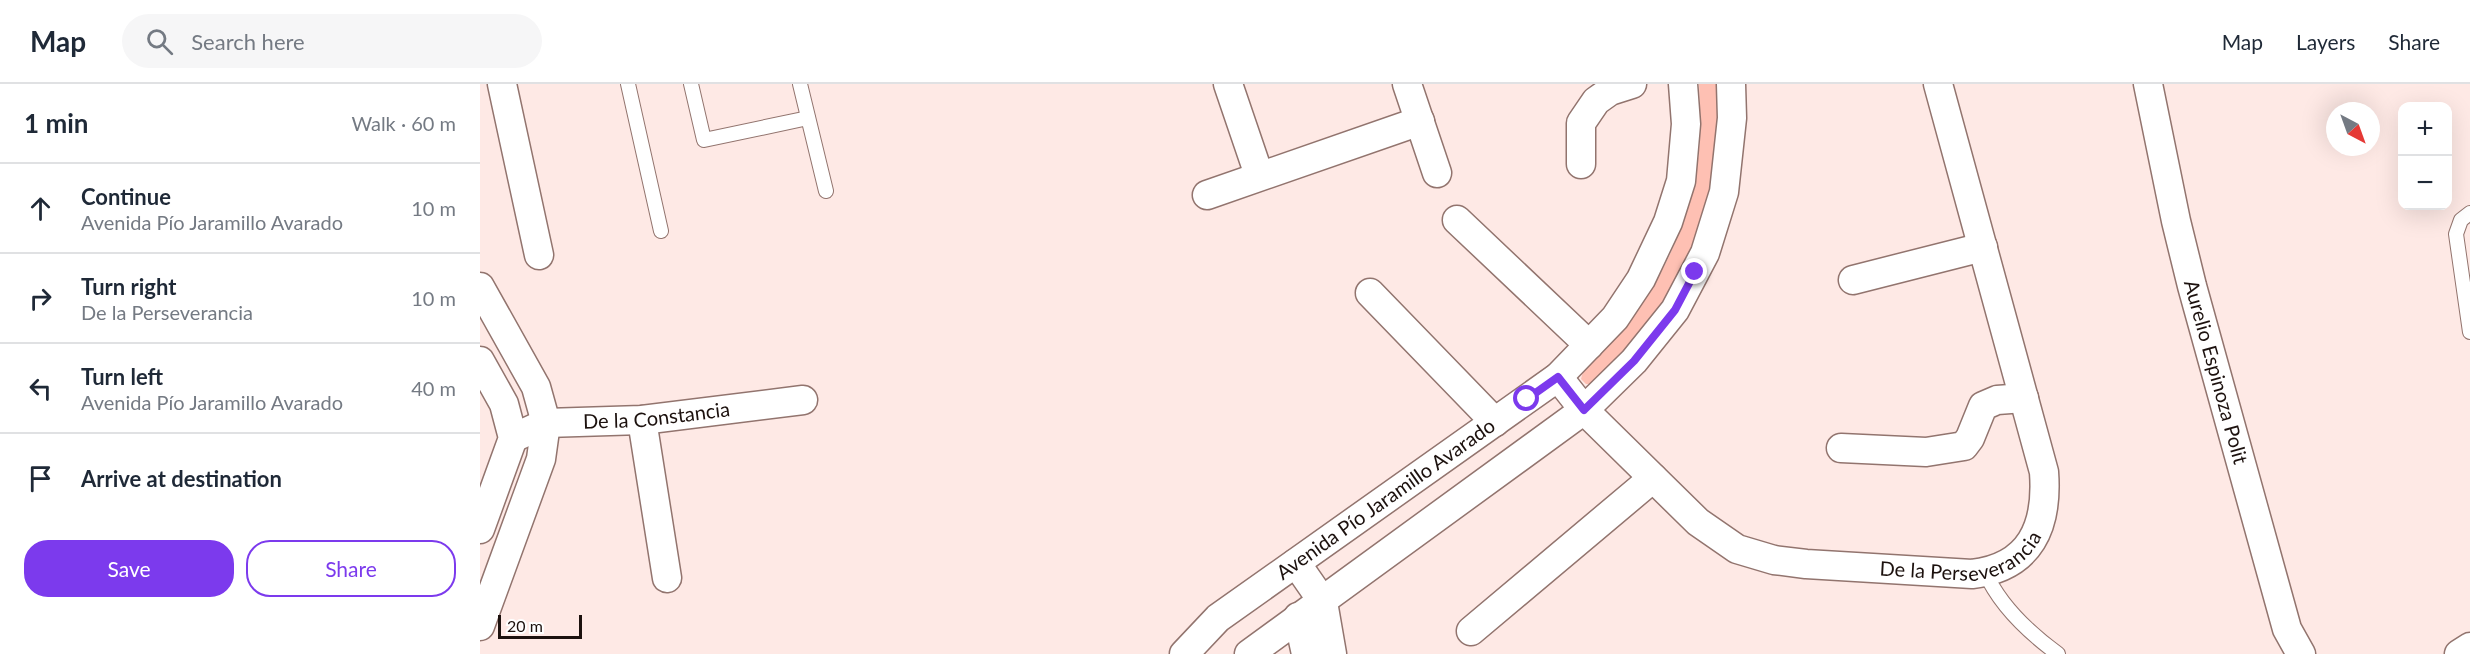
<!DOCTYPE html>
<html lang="en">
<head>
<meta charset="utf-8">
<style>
  :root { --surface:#fff; --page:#f6f6f7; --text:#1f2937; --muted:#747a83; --line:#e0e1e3; --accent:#7c3aed }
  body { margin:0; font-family:Lato,sans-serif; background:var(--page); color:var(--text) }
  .controls { position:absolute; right:18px; top:18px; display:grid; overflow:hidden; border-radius:12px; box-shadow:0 6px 24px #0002 }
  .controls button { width:54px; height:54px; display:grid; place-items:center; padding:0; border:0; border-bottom:2px solid var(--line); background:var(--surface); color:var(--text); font:30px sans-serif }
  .compass { position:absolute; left:1846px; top:18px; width:54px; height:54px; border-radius:50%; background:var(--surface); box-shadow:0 6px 24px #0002; rotate:139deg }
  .scale { position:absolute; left:18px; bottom:15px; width:84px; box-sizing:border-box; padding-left:6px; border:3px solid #1c110e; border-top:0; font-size:16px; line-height:21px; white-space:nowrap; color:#1c110e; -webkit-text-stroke:4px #fff; paint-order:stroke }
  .stop { position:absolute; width:18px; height:18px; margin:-14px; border:4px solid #7c3aed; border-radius:50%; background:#fff }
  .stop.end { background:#7c3aed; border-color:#fff; box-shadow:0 2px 6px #0008 }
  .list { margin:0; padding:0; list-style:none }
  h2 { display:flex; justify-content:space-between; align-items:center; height:78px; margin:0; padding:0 24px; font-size:26px }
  h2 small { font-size:20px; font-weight:400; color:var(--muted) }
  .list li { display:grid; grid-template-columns:39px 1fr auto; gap:18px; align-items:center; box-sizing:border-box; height:90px; padding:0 24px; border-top:2px solid var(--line) }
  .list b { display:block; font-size:22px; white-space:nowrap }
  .list p { margin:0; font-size:20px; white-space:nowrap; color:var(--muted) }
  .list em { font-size:20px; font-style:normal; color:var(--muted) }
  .actions { display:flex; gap:12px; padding:18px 24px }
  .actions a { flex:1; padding:14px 0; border:2px solid var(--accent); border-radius:24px; text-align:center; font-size:21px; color:var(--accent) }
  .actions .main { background:var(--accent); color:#fff }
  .icon { flex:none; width:33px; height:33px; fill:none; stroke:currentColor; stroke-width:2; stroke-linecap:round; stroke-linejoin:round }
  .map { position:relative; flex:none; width:1990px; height:570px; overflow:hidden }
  header { display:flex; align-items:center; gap:36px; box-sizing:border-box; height:84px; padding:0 30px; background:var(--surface); border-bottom:2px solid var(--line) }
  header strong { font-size:28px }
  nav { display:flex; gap:33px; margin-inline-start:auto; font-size:21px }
  .search { width:420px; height:54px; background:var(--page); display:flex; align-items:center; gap:15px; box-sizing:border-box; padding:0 21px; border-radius:33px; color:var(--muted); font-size:22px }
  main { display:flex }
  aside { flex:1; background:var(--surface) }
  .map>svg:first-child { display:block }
  .green { fill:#fec0b3 }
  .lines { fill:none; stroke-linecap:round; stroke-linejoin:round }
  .service-casing { stroke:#92746e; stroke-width:16 }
  .minor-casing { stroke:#92746e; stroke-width:31 }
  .service { stroke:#fff; stroke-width:14 }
  .minor { stroke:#fff; stroke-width:28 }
  .route { stroke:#7c3aed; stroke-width:8 }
  .labels { text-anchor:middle; stroke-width:6; stroke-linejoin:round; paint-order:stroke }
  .street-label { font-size:20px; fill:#1c110e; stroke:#fff }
</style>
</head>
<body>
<header>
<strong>Map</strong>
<div class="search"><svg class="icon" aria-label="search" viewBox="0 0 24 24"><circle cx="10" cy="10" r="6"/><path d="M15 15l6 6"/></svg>Search here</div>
<nav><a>Map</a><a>Layers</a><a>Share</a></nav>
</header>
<main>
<aside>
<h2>1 min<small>Walk · 60 m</small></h2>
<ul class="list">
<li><svg class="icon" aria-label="ahead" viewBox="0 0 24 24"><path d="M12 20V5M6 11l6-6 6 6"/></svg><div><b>Continue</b><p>Avenida Pío Jaramillo Avarado</p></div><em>10 m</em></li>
<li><svg class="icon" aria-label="right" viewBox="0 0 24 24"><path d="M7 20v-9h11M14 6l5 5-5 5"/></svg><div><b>Turn right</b><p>De la Perseverancia</p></div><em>10 m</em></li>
<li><svg class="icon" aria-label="left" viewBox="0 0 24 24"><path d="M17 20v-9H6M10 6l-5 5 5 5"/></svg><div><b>Turn left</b><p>Avenida Pío Jaramillo Avarado</p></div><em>40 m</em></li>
<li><svg class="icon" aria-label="arrive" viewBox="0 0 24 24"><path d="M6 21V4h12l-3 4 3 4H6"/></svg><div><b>Arrive at destination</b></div></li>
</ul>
<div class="actions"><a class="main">Save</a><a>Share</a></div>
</aside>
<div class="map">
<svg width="1990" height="570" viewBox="0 0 1990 570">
  <rect width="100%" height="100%" fill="#fee9e5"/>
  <path class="green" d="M1219,0h19l2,39 -5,55 -13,49 -40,82 -64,75h-12l-5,-5 3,-11c20,-23 42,-45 60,-70 27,-35 44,-84 52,-127 6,-28 4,-58 3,-87z"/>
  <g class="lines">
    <g class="service-casing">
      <g id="service">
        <path d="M148,0l33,147"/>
        <path d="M211,0l13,56 104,-22"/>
        <path d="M320,0l26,107"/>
        <path d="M1990,129l-9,7 -5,14 14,98"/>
        <path d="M1505,488c15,34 43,60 73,82"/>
      </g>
    </g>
    <g class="minor-casing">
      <g id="minor">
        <path d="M22,0l37,171"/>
        <path d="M748,0l31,91"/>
        <path d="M927,0l30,89"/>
        <path id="s1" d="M1668,0l28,137 16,65 95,343 14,25"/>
        <path d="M1101,80v-41l15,-22 14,-10 22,-7"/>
        <path d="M727,111l213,-74"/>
        <path d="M977,136l132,125"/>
        <path d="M1373,196l130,-33"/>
        <path d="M0,203l56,100 10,36 -5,36 -61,167"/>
        <path d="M890,209l125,129"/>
        <path d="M0,277l24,43 9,34 -33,91"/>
        <path id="s2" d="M1078,293l26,33 114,112 39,27 37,11 32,4 166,10c59,-7 76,-48 72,-102l-106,-388"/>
        <path d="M162,336l25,158"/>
        <path id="s3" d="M33,354l33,-15 96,-3 161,-20"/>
        <path d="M1361,364l85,4 38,-6 6,-8 13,-32 14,-6 27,-2"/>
        <path d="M816,479l27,39 9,52"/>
        <path d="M818,533l8,37"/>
        <path d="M991,547l182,-153"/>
        <path id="s4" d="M704,570l34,-36 340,-241 57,-59 26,-39 27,-57 13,-41 5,-57 -3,-40"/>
        <path d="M769,570l335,-244 50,-49 41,-51 30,-57 19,-61 8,-74 -1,-34"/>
        <path d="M1979,570l11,-7"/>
      </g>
    </g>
    <use href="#service" class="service"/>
    <use href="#minor" class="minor"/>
  </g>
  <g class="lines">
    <path class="route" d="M1047,315l31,-22 26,33 50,-49 41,-51 20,-38"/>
  </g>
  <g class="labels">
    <g class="street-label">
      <text dy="7" stroke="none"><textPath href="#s1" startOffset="296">Aurelio Espinoza Polit</textPath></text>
      <text dy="7" stroke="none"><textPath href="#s3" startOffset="147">De la Constancia</textPath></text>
      <text dy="7" stroke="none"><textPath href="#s4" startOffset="255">Avenida Pío Jaramillo Avarado</textPath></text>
      <text dy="7" stroke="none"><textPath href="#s2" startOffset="480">De la Perseverancia</textPath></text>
    </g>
  </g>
</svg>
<div class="controls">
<button>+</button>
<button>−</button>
</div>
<svg class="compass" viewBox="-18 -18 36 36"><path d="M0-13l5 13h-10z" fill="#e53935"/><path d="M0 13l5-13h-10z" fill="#747a83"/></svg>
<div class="scale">20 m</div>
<div class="stop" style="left:1047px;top:315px"></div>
<div class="stop end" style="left:1215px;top:188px"></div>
</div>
</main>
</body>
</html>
